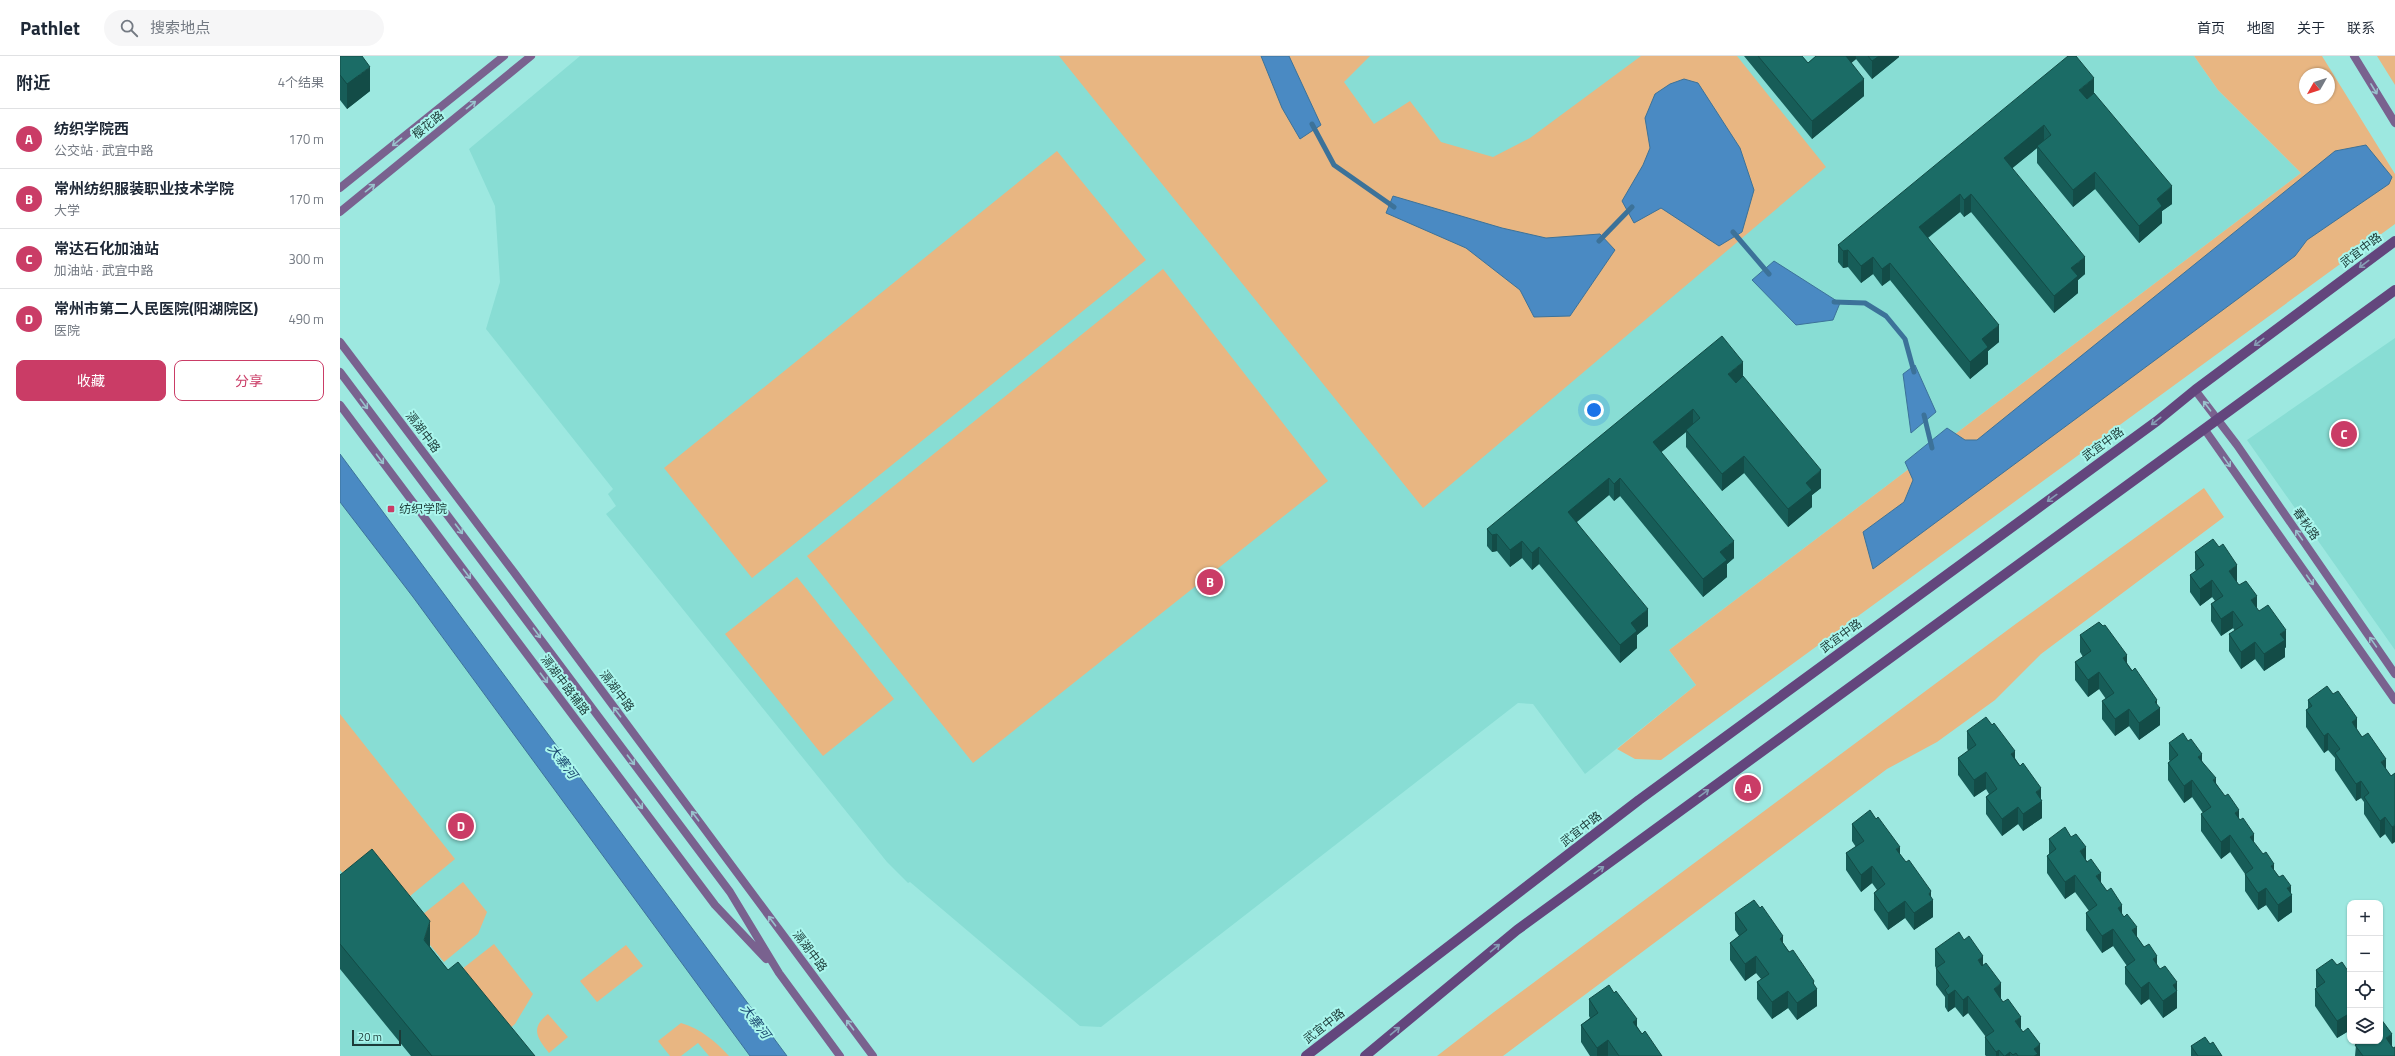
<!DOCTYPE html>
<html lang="zh">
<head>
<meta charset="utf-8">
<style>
  body { margin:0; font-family:"Titillium Web","Noto Sans SC",sans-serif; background:#f6f6f7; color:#1f2937 }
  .controls { position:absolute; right:12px; bottom:12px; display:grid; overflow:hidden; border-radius:8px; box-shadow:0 1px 3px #0004 }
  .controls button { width:36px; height:36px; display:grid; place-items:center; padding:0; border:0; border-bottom:1px solid #e0e1e3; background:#fff; color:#1f2937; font:20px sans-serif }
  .compass { position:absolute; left:1959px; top:12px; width:36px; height:36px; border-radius:50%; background:#fff; box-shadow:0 1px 3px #0004; rotate:231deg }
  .scale { position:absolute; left:12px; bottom:10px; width:49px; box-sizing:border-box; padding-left:4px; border:2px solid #1c3b38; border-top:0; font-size:11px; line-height:14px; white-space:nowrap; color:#1c3b38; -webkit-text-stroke:3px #aaf6ed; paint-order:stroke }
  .you { position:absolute; left:1254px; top:354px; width:14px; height:14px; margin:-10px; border:3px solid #fff; border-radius:50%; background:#1a73e8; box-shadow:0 0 0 6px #1a73e833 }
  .badge { display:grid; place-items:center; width:26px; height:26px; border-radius:50%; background:#ca3c66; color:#fff; font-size:13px; font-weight:700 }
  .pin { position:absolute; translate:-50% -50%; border:2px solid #fff; box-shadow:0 1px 4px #0006 }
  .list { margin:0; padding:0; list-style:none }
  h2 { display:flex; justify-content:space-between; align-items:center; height:52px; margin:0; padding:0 16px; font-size:17px }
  h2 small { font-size:13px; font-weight:400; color:#747a83 }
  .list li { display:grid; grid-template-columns:26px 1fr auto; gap:12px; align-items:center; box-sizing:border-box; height:60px; padding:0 16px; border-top:1px solid #e0e1e3 }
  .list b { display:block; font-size:15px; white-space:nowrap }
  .list p { margin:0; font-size:13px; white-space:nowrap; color:#747a83 }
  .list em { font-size:13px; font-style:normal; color:#747a83 }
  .actions { display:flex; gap:8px; padding:12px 16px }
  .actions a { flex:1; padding:9px 0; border:1px solid #ca3c66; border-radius:8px; text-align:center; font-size:14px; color:#ca3c66 }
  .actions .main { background:#ca3c66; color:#fff }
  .icon { flex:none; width:22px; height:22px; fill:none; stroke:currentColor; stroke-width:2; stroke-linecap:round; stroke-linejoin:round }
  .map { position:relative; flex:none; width:2055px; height:1000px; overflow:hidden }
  header { display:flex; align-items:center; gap:24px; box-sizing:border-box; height:56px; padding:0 20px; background:#fff; border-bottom:1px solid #e0e1e3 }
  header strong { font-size:19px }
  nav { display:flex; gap:22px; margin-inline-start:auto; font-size:14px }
  .search { width:280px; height:36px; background:#f6f6f7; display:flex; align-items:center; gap:10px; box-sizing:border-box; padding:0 14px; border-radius:22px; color:#747a83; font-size:15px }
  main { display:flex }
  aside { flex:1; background:#fff }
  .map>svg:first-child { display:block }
</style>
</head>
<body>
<header>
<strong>Pathlet</strong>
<div class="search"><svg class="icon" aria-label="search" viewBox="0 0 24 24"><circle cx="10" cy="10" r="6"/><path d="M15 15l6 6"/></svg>搜索地点</div>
<nav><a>首页</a><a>地图</a><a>关于</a><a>联系</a></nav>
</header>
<main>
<aside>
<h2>附近<small>4个结果</small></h2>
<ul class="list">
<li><span class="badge">A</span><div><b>纺织学院西</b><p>公交站 · 武宜中路</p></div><em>170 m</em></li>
<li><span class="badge">B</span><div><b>常州纺织服装职业技术学院</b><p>大学</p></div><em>170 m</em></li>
<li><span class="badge">C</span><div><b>常达石化加油站</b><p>加油站 · 武宜中路</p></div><em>300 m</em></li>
<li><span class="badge">D</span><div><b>常州市第二人民医院(阳湖院区)</b><p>医院</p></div><em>490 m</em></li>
</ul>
<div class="actions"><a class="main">收藏</a><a>分享</a></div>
</aside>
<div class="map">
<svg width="2055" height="1000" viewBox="0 0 2055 1000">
  <rect width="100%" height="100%" fill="#9de8e0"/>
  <!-- built -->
  <path fill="#88ddd4" d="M240,0H1854L1878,34L1961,117L1329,594L1356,629L1245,718L1193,648L1178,647L761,971L740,970L570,826L568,827L547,806L266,458L276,450L268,438L273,433L146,273L160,226L155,150L129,93Z
    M2055,282V594L1907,384Z
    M0,446L73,541L410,1000H0Z"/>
  <!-- green -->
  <path fill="#e8b682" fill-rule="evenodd" d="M719,0H1030L1004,26L1034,68L1070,45L1101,86L1153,101L1190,82L1301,0H1397L1486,111L1083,452Z
    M1854,0H1982L2055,118V168L1321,704L1295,703L1277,693L1356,629L1329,594L1961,117L1878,34ZM1965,18H1989V42H1965Z
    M2037,0H2055V29Z
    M717,95L806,204L412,522L324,412Z
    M823,213L988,425L633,707L467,500Z
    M1864,432L1884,461L1701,598L1655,644L1597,686L1547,713L1163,1000H1097L1154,956L1677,567Z
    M457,521L554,643L483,700L385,578Z
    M0,658L115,803L58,850L13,828L0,814Z
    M123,826L147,856L138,878L104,906L72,867Z
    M154,888L193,938L175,968L164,977L117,917Z
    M286,889L303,910L257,946L240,925Z
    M208,958L228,981L209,997C197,982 190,972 208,958Z
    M341,967C361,973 375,985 389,1000H369L358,987L341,1000H330L318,985Z"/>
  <!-- water -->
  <path fill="#4a8ac3" stroke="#3c7299" d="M921,0H949L981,69L960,83L942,52Z
    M1344,23L1358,27L1400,92L1414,134L1402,176L1379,190L1321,152L1294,167L1282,145L1303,109L1310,92L1305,62L1315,38L1330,28Z
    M2026,89L2052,121L2049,128L1967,184L1955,200L1899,242L1533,513L1523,476L1564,446L1573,424L1565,406L1607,372L1625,384H1637L1995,95Z
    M1053,140L1162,172L1206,182L1260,178L1275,194L1230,260L1194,261L1180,234L1126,192L1046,157Z
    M1434,205L1500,247L1493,264L1456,269L1412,224Z
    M1575,309L1596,356L1571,377L1563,318Z
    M0,398L447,1000H410L73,541L0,446Z"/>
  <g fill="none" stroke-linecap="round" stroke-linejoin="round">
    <!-- stream -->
    <path stroke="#3c7299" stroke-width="5" d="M972,68L994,109L1054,151
      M1393,176L1429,218
      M1259,185L1292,151
      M1494,246L1525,247L1546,260L1565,283L1574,316
      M1584,359L1592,392"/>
    <!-- secondary -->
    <path stroke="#79628f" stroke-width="8" d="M2014,0L2055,67
      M0,132L164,0
      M0,156L191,0
      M0,286L176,519L533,1000
      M0,316L390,836L439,917L500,1000
      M1855,334L1897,389L2055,618
      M0,349L375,849L426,903
      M1865,374L2055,644"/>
    <!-- primary -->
    <path stroke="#63467d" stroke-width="10" d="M966,1000L1299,744L1817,365L1855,334L2055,185
      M1025,1000L1177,874L2055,234"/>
  </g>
  <!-- wall -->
  <path fill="#175d58" d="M0,0L30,35L7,53L0,44Z
    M1404,0H1462L1468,7L1476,0H1559V1L1532,23L1516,3L1511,7L1524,40L1472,83Z
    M1754,37L1832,148L1822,155V167L1799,187L1755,133L1733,151L1697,107V92L1672,112L1745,218L1738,224V237L1714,257L1631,156L1624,161L1620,156L1588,182L1659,286L1648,295V308L1630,323L1550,224L1542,230L1533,218L1521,227L1508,211L1503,212L1498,206V189Z
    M1403,321L1481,432L1472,439V451L1448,471L1404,417L1382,435L1346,391V376L1321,396L1394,502L1387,508V521L1363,541L1280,440L1274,445L1269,439L1237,466L1308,570L1297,579V592L1280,607L1199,508L1192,514L1182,502L1170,511L1157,495L1152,496L1147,490V473Z
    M1855,496L1897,526V527L1946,591L1945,592V601L1924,615L1915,603L1901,613L1889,595V578L1895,575L1893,572L1881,580L1871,565V548L1875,545L1872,541L1860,550L1850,536V519L1856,515L1855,513Z
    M1740,579L1787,607L1817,649L1820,669L1799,684L1789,670L1775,680L1762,663V645L1766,643L1759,633L1748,641L1735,624V606L1743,601L1740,596Z
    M1968,644L2017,674L2051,720L2055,717L2052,788L2045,778L2040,782L2024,758V746L2021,742L2016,745L1995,714V702L1988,694L1984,697L1966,671V654L1968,653Z
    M1627,675L1675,702L1701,743L1702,762L1683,775L1678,768L1662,780L1646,758V741L1649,738L1646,733L1634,741L1618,719V702L1628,695L1627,692Z
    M1829,687L1862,705L1914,787L1951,837L1952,856L1938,866L1926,849L1918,854L1905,835V818L1890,796L1881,803L1861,775V758L1863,757L1852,741L1844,747L1828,724V707L1830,705L1829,704Z
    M1512,768L1560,798L1591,841L1593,861L1574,874L1565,862L1548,874L1534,854V837L1537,834L1532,827L1521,836L1506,814V797L1516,791L1512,785Z
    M1709,783L1746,804L1797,881L1817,909L1837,943V952L1823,962L1809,943L1801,949L1785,928V911L1787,910L1773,890L1762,897L1746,874V857L1749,855L1735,836L1725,843L1707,817V800L1709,798Z
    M0,819L90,889V891L108,914L195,1000H71L0,913Z
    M1395,857L1443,887L1474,930L1477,950L1457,964L1448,952L1432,963L1417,943V926L1421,923L1416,917L1405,925L1390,904V887L1399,880L1395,874Z
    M1595,893L1643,910L1661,943L1681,973L1700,1000H1646L1645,999V981H1646L1628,957L1623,961L1615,951L1608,956L1605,951V941L1596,929V912L1595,910Z
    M1997,909L2010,918V981L2007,976L1997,982L1975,950V933L1977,932L1976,931V914Z
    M1249,943L1297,970L1302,978L1322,1000H1250L1241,986V969L1250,962L1249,960Z
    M2013,985H2040L2052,990L2055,1000H2015L2016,989Z
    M1870,988L1882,1000H1851V990Z"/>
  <!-- shaded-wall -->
  <path fill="#134c47" d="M1503,0H1516V3L1503,14Z
    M1539,0H1559V1L1532,23V5Z
    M30,11V35L7,53V28Z
    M1754,22V39L1739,51V34Z
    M1524,23V40L1472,83V65Z
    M1704,69V86L1697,90V92L1664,119V102Z
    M1755,116V133L1733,151V134Z
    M1832,130V148L1822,155V167L1799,187V170L1817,143Z
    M1620,138V156L1579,188V171Z
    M1631,138V156L1624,161V144Z
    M1508,194V211L1503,212V195Z
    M1533,201V218L1521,227V210Z
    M1745,201V218L1738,224V237L1714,257V240L1731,212Z
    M1550,207V224L1542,230V213Z
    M1659,269V286L1648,295V308L1630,323V306L1642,283Z
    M1403,306V323L1388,335V318Z
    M1353,353V370L1346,374V376L1313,403V386Z
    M1404,400V417L1382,435V418Z
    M1481,414V432L1472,439V451L1448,471V453L1466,427Z
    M1269,422V439L1228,473V456Z
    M1280,422V440L1274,445V428Z
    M1157,478V495L1152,496V479Z
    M1182,485V502L1170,511V494Z
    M1394,485V502L1387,508V521L1363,541V523L1380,496Z
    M1199,491V508L1192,514V497Z
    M1897,509V526L1889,532V515Z
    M1872,524V541L1860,550V533Z
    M1917,540V558L1911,544Z
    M1308,553V570L1297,579V592L1280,607V589L1291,567Z
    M1893,555V572L1881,580V563Z
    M1946,574V591L1945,592V601L1924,615V598L1940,578Z
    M1915,586V603L1901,613V596Z
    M1787,599V616L1783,602Z
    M1759,616V633L1748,641V624Z
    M1817,644V653L1820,652V669L1799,684V667Z
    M1789,653V670L1775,680V663Z
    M2017,662V679L2012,666Z
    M1988,677V694L1984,697V680Z
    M1675,695V712L1671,698Z
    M1862,698V715L1858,701Z
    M2046,703V720L2041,706Z
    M1646,716V733L1634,741V724Z
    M1876,722V739L1873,724Z
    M1852,724V741L1844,747V730Z
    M2021,725V742L2016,745V728Z
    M1701,732V746L1702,745V762L1683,775V758L1696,736Z
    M1678,751V768L1662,780V763Z
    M1899,754V771L1895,757Z
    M2045,761V778L2040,782V765Z
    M2055,769V786L2052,788V771Z
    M1914,778V795L1910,781Z
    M1890,779V796L1881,803V786Z
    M1560,791V808L1556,793Z
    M1746,791V808L1740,795Z
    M1934,808V825L1931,810Z
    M1532,810V827L1521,836V819Z
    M1761,817V834L1756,820Z
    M1735,819V836L1725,843V826Z
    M1951,830V840L1952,839V856L1938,866V849L1947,832Z
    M1926,832V849L1918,854V837Z
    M1591,835V845L1593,844V861L1574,874V857Z
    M1565,845V862L1548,874V857Z
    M1782,849V866L1778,852Z
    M90,865V889L84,909V884Z
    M1797,871V888L1792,874Z
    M1773,873V890L1762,897V880Z
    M1443,880V897L1440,883Z
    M1416,900V917L1405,925V908Z
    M1643,900V917L1638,904Z
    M1817,900V917L1813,903Z
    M1474,925V934L1477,933V950L1457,964V947Z
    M1809,926V943L1801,949V932Z
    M1837,926V952L1823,962V945L1833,929Z
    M1661,927V944L1654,933Z
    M1615,934V951L1608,956V939Z
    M1448,935V952L1432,963V946Z
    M1628,940V957L1623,961V944Z
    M2007,959V976L1997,982V965Z
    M1681,961V978L1675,965Z
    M1297,963V980L1293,966Z
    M2052,978V995L2046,982Z
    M1268,984V1000H1257V992Z
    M1700,988V1000H1694V993Z
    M1659,994V1000H1656V996Z
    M1670,996V1000H1665Z"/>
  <!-- building -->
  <path fill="#1b6c66" stroke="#134c47" d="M0,0H22L30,11L7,28L0,19Z
    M1418,0H1462L1468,7L1476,0H1506L1524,23L1472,65Z
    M1528,0H1539L1532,5Z
    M1728,0H1736L1754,22L1739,34L1747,43L1754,37L1832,130L1817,143L1822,150L1799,170L1755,116L1733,134L1697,90L1711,79L1704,69L1664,102L1745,201L1731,212L1738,220L1714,240L1631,138L1624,144L1620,138L1579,171L1659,269L1642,283L1648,291L1630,306L1550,207L1542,213L1533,201L1521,210L1508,194L1503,195L1498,189Z
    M1382,280L1403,306L1388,318L1396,327L1403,320L1481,414L1466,427L1472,434L1448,453L1404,400L1382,418L1346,374L1360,362L1353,353L1313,386L1394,485L1380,496L1387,504L1363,523L1280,422L1274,428L1269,422L1228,456L1308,553L1291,567L1297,575L1280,589L1199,491L1192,497L1182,485L1170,494L1157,478L1152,479L1147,473Z
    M1873,483L1879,491L1883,488L1897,509L1889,515L1899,529L1906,525L1917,540L1911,544L1919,555L1928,549L1946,574L1940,578L1945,584L1924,598L1915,586L1901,596L1889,578L1903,569L1893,555L1881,563L1871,548L1883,540L1872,524L1860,533L1850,519L1864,509L1855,496Z
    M1759,566L1763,570L1765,569L1787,599L1783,602L1792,615L1795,612L1817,644L1815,646L1820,652L1799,667L1789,653L1775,663L1762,645L1774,637L1759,616L1748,624L1735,606L1751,595L1740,579Z
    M1987,630L1993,638L1998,635L2017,662L2012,666L2022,681L2028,677L2046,703L2041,706L2051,720L2055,717V769L2052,771L2045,761L2040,765L2024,741L2029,737L2021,725L2016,728L1995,697L2000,693L1988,677L1984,680L1966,654L1972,650L1968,644Z
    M1646,661L1652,669L1654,667L1675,695L1671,698L1680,710L1683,707L1701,732L1696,736L1702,745L1683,758L1678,751L1662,763L1646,741L1657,733L1646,716L1634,724L1618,702L1636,689L1627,675Z
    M1843,677L1848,685L1851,683L1862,698L1858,701L1876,722L1873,724L1885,740L1888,738L1899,754L1895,757L1900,764L1903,762L1914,778L1910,781L1923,798L1926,796L1934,808L1931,810L1939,821L1943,819L1951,830L1947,832L1952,839L1938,849L1926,832L1918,837L1905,818L1913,812L1890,779L1881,786L1861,758L1871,751L1852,724L1844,730L1828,707L1838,699L1829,687Z
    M1530,754L1536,763L1538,761L1560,791L1556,793L1566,806L1569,804L1591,835L1589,838L1593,844L1574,857L1565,845L1548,857L1534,837L1545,828L1532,810L1521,819L1506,797L1524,785L1512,768Z
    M1725,771L1731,781L1736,778L1746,791L1740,795L1747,806L1751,803L1761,817L1756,820L1767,835L1771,832L1782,849L1778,852L1784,861L1787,858L1797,871L1792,874L1804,891L1809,888L1817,900L1813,903L1820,913L1825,910L1837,926L1833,929L1837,935L1823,945L1809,926L1801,932L1785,911L1795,904L1773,873L1762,880L1746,857L1757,849L1735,819L1725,826L1707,800L1716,793L1709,783Z
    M32,793L90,865L84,884L108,914L118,906L195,1000H92L0,888V819Z
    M1414,844L1420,852L1422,850L1443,880L1440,883L1449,896L1453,894L1474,925L1473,927L1477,933L1457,947L1448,935L1432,946L1417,926L1429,918L1416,900L1405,908L1390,887L1407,874L1395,857Z
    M1619,876L1624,884L1629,880L1643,900L1638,904L1642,910L1646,907L1661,927L1654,933L1663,946L1668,943L1681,961L1675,965L1683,976L1688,972L1700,988L1694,993L1698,998L1694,1000H1678L1676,997L1673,999L1670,996L1665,1000H1664L1659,994L1656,996L1645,981L1654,975L1628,940L1623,944L1615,934L1608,939L1605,934L1609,930L1596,912L1605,906L1595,893Z
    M1992,903L1997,909L2002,906L2010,918V929H2009L2010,931V964L2007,959L1997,965L1975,933L1985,926L1976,914Z
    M1269,929L1274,937L1276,935L1297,963L1293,966L1302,978L1305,975L1322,1000H1279L1268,984L1257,992L1241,969L1258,957L1249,943Z
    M2041,963L2052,978L2046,982L2053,992L2055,991V1000H2023L2015,989L2021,985H2040V964Z
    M1865,981L1870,988L1873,986L1882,1000H1858L1851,990Z"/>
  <!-- one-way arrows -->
  <defs><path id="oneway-shaft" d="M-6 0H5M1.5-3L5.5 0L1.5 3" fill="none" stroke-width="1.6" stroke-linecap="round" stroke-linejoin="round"/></defs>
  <g stroke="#99c2cc">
    <use href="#oneway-shaft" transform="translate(2034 33) rotate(59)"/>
    <use href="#oneway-shaft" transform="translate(131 49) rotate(-39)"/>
    <use href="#oneway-shaft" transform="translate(57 86) rotate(141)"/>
    <use href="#oneway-shaft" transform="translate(30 132) rotate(-39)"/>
    <use href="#oneway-shaft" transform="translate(24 348) rotate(53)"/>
    <use href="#oneway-shaft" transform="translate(1867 350) rotate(-127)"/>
    <use href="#oneway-shaft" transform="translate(40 403) rotate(53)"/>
    <use href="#oneway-shaft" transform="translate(1887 406) rotate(55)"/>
    <use href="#oneway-shaft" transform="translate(119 473) rotate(53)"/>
    <use href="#oneway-shaft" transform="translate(1959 479) rotate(-125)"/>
    <use href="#oneway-shaft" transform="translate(127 518) rotate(53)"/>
    <use href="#oneway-shaft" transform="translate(1970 524) rotate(55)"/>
    <use href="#oneway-shaft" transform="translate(197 577) rotate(53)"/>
    <use href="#oneway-shaft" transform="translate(2033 586) rotate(-125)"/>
    <use href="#oneway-shaft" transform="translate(204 622) rotate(53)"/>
    <use href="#oneway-shaft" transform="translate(277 656) rotate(-127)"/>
    <use href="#oneway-shaft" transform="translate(291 704) rotate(53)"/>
    <use href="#oneway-shaft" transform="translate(299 748) rotate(53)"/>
    <use href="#oneway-shaft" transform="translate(355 760) rotate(-127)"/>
    <use href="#oneway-shaft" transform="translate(432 865) rotate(-127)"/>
    <use href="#oneway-shaft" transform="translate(510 969) rotate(-127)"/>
  </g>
  <g stroke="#869eb5">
    <use href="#oneway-shaft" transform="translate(2024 208) rotate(143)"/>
    <use href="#oneway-shaft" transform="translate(1919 286) rotate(143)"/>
    <use href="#oneway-shaft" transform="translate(1816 365) rotate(142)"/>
    <use href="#oneway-shaft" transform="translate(1712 442) rotate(144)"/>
    <use href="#oneway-shaft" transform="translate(1364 737) rotate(-36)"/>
    <use href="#oneway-shaft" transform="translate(1259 814) rotate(-36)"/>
    <use href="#oneway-shaft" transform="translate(1155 892) rotate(-40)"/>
    <use href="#oneway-shaft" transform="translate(1055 975) rotate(-40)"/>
  </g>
  <!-- markers -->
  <rect fill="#ca3c66" stroke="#aaf6ed" stroke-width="1.5" x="47" y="449" width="8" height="8" rx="2"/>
  <g text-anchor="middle" stroke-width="4" stroke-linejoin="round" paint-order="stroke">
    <!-- street labels -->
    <g font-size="12" fill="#1c3b38" stroke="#aaf6ed">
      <text transform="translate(88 69) rotate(-39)" y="4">樱花路</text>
      <text transform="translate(2021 194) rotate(-37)" y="4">武宜中路</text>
      <text transform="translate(83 376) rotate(53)" y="4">滆湖中路</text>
      <text transform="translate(1763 388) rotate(-36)" y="4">武宜中路</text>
      <text transform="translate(1966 468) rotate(55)" y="4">春秋路</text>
      <text transform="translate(1501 580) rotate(-36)" y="4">武宜中路</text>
      <text transform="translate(225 629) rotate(53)" y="4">滆湖中路辅路</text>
      <text transform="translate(277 635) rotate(53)" y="4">滆湖中路</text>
      <text transform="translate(1241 773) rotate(-38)" y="4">武宜中路</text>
      <text transform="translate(470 895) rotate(53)" y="4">滆湖中路</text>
      <text transform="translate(984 970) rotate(-38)" y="4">武宜中路</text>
    </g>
    <!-- poi labels -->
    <g font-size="12" fill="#1c3b38" stroke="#aaf6ed" text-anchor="start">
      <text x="59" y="457">纺织学院</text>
    </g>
    <!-- water labels -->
    <g font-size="13" font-style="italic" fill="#1d4c73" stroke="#aaf6ed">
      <text transform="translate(223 705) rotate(53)" y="5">大寨河</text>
      <text transform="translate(416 965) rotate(53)" y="5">大寨河</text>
    </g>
  </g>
</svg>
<div class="controls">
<button>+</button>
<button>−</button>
<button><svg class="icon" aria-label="locate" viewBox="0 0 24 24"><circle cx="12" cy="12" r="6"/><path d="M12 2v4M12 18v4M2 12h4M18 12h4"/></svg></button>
<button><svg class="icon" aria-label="layers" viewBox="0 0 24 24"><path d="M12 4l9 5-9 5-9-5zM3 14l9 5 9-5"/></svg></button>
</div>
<svg class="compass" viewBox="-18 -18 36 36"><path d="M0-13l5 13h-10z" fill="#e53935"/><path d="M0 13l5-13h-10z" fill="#747a83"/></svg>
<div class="scale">20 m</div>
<div class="you"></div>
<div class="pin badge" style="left:1408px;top:732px">A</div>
<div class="pin badge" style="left:870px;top:526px">B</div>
<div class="pin badge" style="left:2004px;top:378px">C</div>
<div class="pin badge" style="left:121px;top:770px">D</div>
</div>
</main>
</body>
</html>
